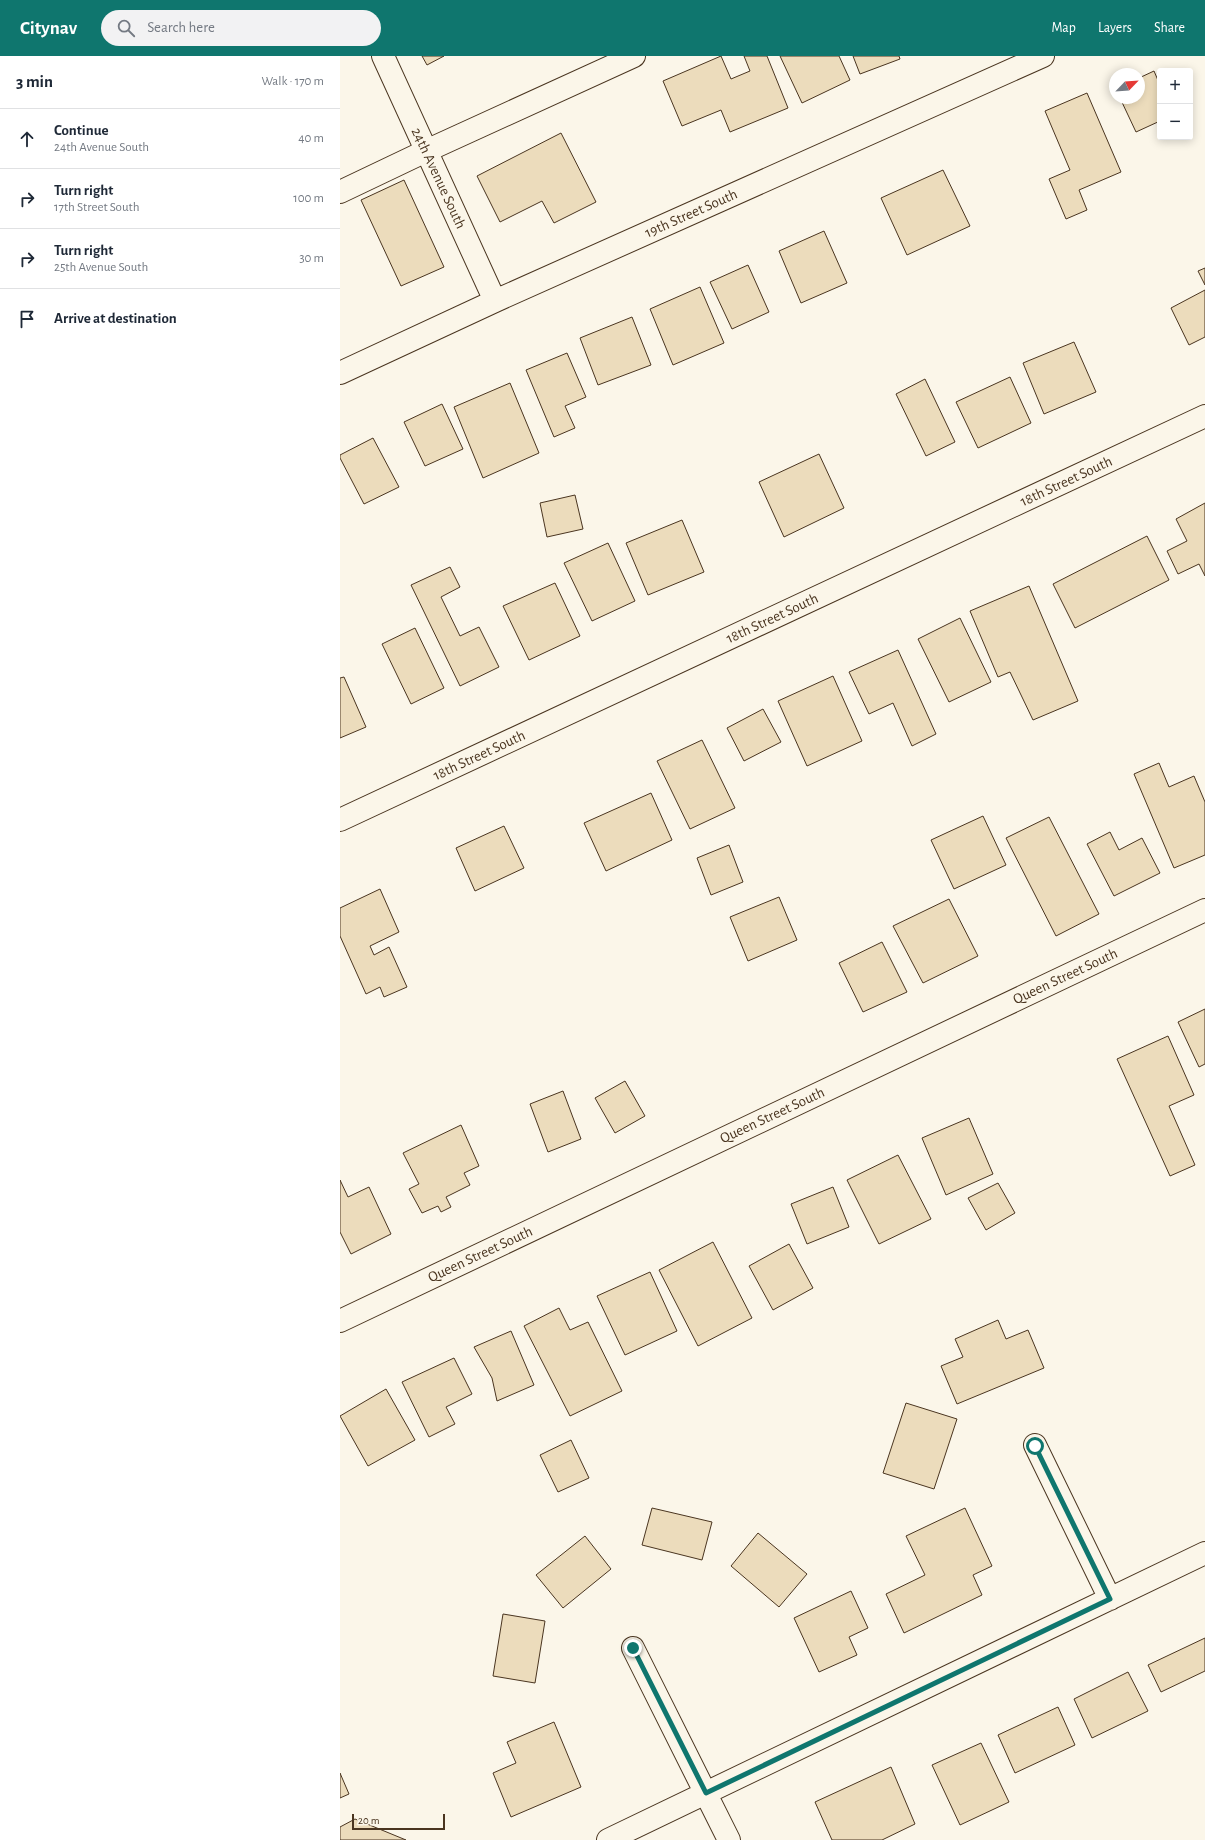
<!DOCTYPE html>
<html lang="en">
<head>
<meta charset="utf-8">
<style>
  body { margin:0; font-family:"Alegreya Sans",sans-serif; background:#f2f2f3; color:#1f2937 }
  .controls { position:absolute; right:12px; top:12px; display:grid; overflow:hidden; border-radius:4px; box-shadow:0 2px 10px #0003 }
  .controls button { width:36px; height:36px; display:grid; place-items:center; padding:0; border:0; border-bottom:1px solid #e0e1e3; background:#fff; color:#1f2937; font:20px sans-serif }
  .compass { position:absolute; left:769px; top:12px; width:36px; height:36px; border-radius:50%; background:#fff; box-shadow:0 2px 10px #0003; rotate:65deg }
  .scale { position:absolute; left:12px; bottom:10px; width:93px; box-sizing:border-box; padding-left:4px; border:2px solid #4a3520; border-top:0; font-size:11px; line-height:14px; white-space:nowrap; color:#4a3520; -webkit-text-stroke:3px #fbf6e9; paint-order:stroke }
  .stop { position:absolute; width:12px; height:12px; margin:-9px; border:3px solid #0f766e; border-radius:50%; background:#fff }
  .stop.end { background:#0f766e; border-color:#fff; box-shadow:0 1px 4px #0008 }
  .list { margin:0; padding:0; list-style:none }
  h2 { display:flex; justify-content:space-between; align-items:center; height:52px; margin:0; padding:0 16px; font-size:17px }
  h2 small { font-size:13px; font-weight:400; color:#747a83 }
  .list li { display:grid; grid-template-columns:26px 1fr auto; gap:12px; align-items:center; box-sizing:border-box; height:60px; padding:0 16px; border-top:1px solid #e0e1e3 }
  .list b { display:block; font-size:15px; white-space:nowrap }
  .list p { margin:0; font-size:13px; white-space:nowrap; color:#747a83 }
  .list em { font-size:13px; font-style:normal; color:#747a83 }
  .icon { flex:none; width:22px; height:22px; fill:none; stroke:currentColor; stroke-width:2; stroke-linecap:round; stroke-linejoin:round }
  .map { position:relative; flex:none; width:865px; height:1784px; overflow:hidden }
  header { display:flex; align-items:center; gap:24px; box-sizing:border-box; height:56px; padding:0 20px; background:#0f766e; color:#fff }
  header strong { font-size:19px }
  nav { display:flex; gap:22px; margin-inline-start:auto; font-size:14px }
  .search { width:280px; height:36px; background:#f2f2f3; display:flex; align-items:center; gap:10px; box-sizing:border-box; padding:0 14px; border-radius:22px; color:#747a83; font-size:15px }
  main { display:flex }
  aside { flex:1; background:#fff }
  .map>svg:first-child { display:block }
</style>
</head>
<body>
<header>
<strong>Citynav</strong>
<div class="search"><svg class="icon" aria-label="search" viewBox="0 0 24 24"><circle cx="10" cy="10" r="6"/><path d="M15 15l6 6"/></svg>Search here</div>
<nav><a>Map</a><a>Layers</a><a>Share</a></nav>
</header>
<main>
<aside>
<h2>3 min<small>Walk · 170 m</small></h2>
<ul class="list">
<li><svg class="icon" aria-label="ahead" viewBox="0 0 24 24"><path d="M12 20V5M6 11l6-6 6 6"/></svg><div><b>Continue</b><p>24th Avenue South</p></div><em>40 m</em></li>
<li><svg class="icon" aria-label="right" viewBox="0 0 24 24"><path d="M7 20v-9h11M14 6l5 5-5 5"/></svg><div><b>Turn right</b><p>17th Street South</p></div><em>100 m</em></li>
<li><svg class="icon" aria-label="right" viewBox="0 0 24 24"><path d="M7 20v-9h11M14 6l5 5-5 5"/></svg><div><b>Turn right</b><p>25th Avenue South</p></div><em>30 m</em></li>
<li><svg class="icon" aria-label="arrive" viewBox="0 0 24 24"><path d="M6 21V4h12l-3 4 3 4H6"/></svg><div><b>Arrive at destination</b></div></li>
</ul>
</aside>
<div class="map">
<svg width="865" height="1784" viewBox="0 0 865 1784">
  <rect width="100%" height="100%" fill="#fbf6e9"/>
  <!-- building -->
  <path fill="#ecdcbc" stroke="#4a3520" d="M82,0H104L87,9Z
    M381,0L391,23L410,15L404,0H427L448,52L390,76L381,54L342,70L323,25Z
    M440,0H499L510,24L462,47Z
    M513,0H559L560,3L520,18Z
    M814,15L820,29V65L796,76L780,42H799V22Z
    M747,37L781,116L739,134L747,154L726,163L709,123L730,114L705,55Z
    M221,77L256,146L214,167L202,145L160,166L137,120Z
    M603,114L630,170L567,199L541,142Z
    M64,124L104,211L61,230L21,144Z
    M484,175L507,227L461,247L439,195Z
    M408,209L429,256L392,273L370,226Z
    M865,212V229L858,215Z
    M360,231L384,287L333,309L310,253Z
    M865,234V281L849,289L831,252Z
    M292,261L311,309L258,329L240,282Z
    M734,286L756,336L704,358L683,307Z
    M227,297L246,341L225,350L235,372L214,381L186,314Z
    M670,321L691,367L638,392L616,346Z
    M585,323L615,386L586,400L556,338Z
    M170,327L199,397L143,422L114,351Z
    M102,348L123,393L85,410L64,366Z
    M33,382L59,431L24,448L0,402V399Z
    M479,398L504,452L444,481L419,426Z
    M235,439L243,473L207,481L200,447Z
    M865,447V520L859,508L838,518L827,495L847,485L836,463Z
    M342,464L364,516L308,539L286,487Z
    M807,480L829,524L735,572L713,528Z
    M268,487L295,545L252,565L224,507Z
    M110,511L120,531L101,541L120,580L139,571L159,611L120,630L71,529Z
    M215,527L240,580L189,604L163,550Z
    M689,530L738,645L693,664L670,616L658,621L630,555Z
    M620,562L651,626L609,646L578,583Z
    M75,572L104,632L71,648L42,588Z
    M558,594L596,678L572,690L553,647L529,658L509,616Z
    M493,620L522,685L467,710L438,645Z
    M4,621L26,671L0,682V622Z
    M423,653L441,686L404,705L387,672Z
    M362,684L395,752L350,773L317,705Z
    M819,707L829,731L854,720L865,746V799L834,812L794,718Z
    M311,737L332,784L266,815L244,767Z
    M643,760L666,809L614,833L591,784Z
    M709,761L759,858L716,880L666,782Z
    M164,770L184,812L135,835L116,792Z
    M770,776L779,794L802,782L820,817L774,840L747,788Z
    M389,789L403,826L371,839L357,802Z
    M40,833L59,876L30,890L34,899L49,891L67,931L44,941L40,931L26,938L0,880V852Z
    M439,841L457,884L408,905L390,861Z
    M609,843L638,900L583,927L553,870Z
    M542,886L567,936L523,956L499,907Z
    M865,953V1008L859,1011L838,966Z
    M828,980L854,1039L829,1050L855,1109L830,1120L777,1003Z
    M285,1025L305,1060L275,1077L255,1042Z
    M223,1035L241,1083L208,1096L190,1048Z
    M629,1062L653,1118L606,1139L582,1082Z
    M121,1069L139,1110L124,1117L130,1129L106,1141L111,1151L101,1156L98,1150L82,1157L69,1133L79,1128L63,1097Z
    M558,1099L591,1163L539,1188L507,1124Z
    M0,1124L8,1141L29,1131L51,1178L11,1198L0,1176Z
    M658,1127L675,1157L646,1174L628,1142Z
    M493,1131L509,1171L467,1188L451,1148Z
    M373,1186L412,1262L358,1290L319,1214Z
    M449,1188L473,1232L433,1254L409,1210Z
    M310,1216L337,1275L285,1299L257,1240Z
    M219,1252L230,1274L248,1266L282,1335L230,1360L184,1270Z
    M658,1264L666,1283L688,1274L704,1312L617,1348L601,1310L623,1301L615,1283Z
    M171,1275L194,1329L157,1345L152,1322L134,1291Z
    M114,1302L132,1338L106,1351L115,1368L89,1381L62,1326Z
    M46,1333L75,1384L28,1410L0,1360Z
    M566,1347L617,1363L594,1433L543,1417Z
    M231,1384L249,1422L218,1436L200,1399Z
    M312,1452L372,1466L362,1504L302,1489Z
    M625,1452L652,1510L633,1519L642,1539L564,1577L546,1538L585,1519L566,1480Z
    M418,1477L467,1518L439,1551L391,1510Z
    M245,1480L271,1513L223,1552L196,1519Z
    M511,1535L528,1572L509,1581L517,1599L479,1616L454,1562Z
    M163,1558L205,1565L195,1627L153,1620Z
    M865,1582V1615L821,1636L808,1609Z
    M788,1616L808,1655L752,1682L734,1643Z
    M718,1651L735,1689L675,1717L658,1679Z
    M214,1666L241,1731L171,1761L153,1717L176,1707L167,1686Z
    M641,1687L669,1746L620,1769L592,1709Z
    M551,1711L575,1768L542,1784H492L475,1746Z
    M0,1717L9,1738L0,1742Z
    M15,1763L66,1784H0V1771Z"/>
  <g fill="none" stroke-linecap="round" stroke-linejoin="round">
    <!-- minor casing -->
    <g stroke="#4a3520" stroke-width="24">
      <path id="minor" d="M43,0L155,245
        M0,136L86,95L294,0
        M0,317L155,245L703,0
        M0,764L865,360
        M0,1265L865,854
        M695,1389L770,1543
        M293,1592L389,1784
        M268,1784L865,1497"/>
    </g>
    <!-- minor -->
    <use href="#minor" stroke="#fbf6e9" stroke-width="22"/>
  </g>
  <g fill="none" stroke-linecap="round" stroke-linejoin="round">
    <!-- route -->
    <path stroke="#0f766e" stroke-width="5" d="M293,1592L366,1737L770,1543L695,1390"/>
  </g>
  <g text-anchor="middle" stroke-width="3" stroke-linejoin="round" paint-order="stroke">
    <!-- street labels -->
    <g font-size="15" fill="#4a3520" stroke="#fbf6e9">
      <text transform="translate(99 122) rotate(65)" y="5">24th Avenue South</text>
      <text transform="translate(351 157) rotate(-24)" y="5">19th Street South</text>
      <text transform="translate(726 425) rotate(-25)" y="5">18th Street South</text>
      <text transform="translate(432 562) rotate(-25)" y="5">18th Street South</text>
      <text transform="translate(139 699) rotate(-25)" y="5">18th Street South</text>
      <text transform="translate(725 920) rotate(-25)" y="5">Queen Street South</text>
      <text transform="translate(432 1059) rotate(-25)" y="5">Queen Street South</text>
      <text transform="translate(140 1198) rotate(-25)" y="5">Queen Street South</text>
    </g>
  </g>
</svg>
<div class="controls">
<button>+</button>
<button>−</button>
</div>
<svg class="compass" viewBox="-18 -18 36 36"><path d="M0-13l5 13h-10z" fill="#e53935"/><path d="M0 13l5-13h-10z" fill="#747a83"/></svg>
<div class="scale">20 m</div>
<div class="stop" style="left:695px;top:1390px"></div>
<div class="stop end" style="left:293px;top:1592px"></div>
</div>
</main>
</body>
</html>
